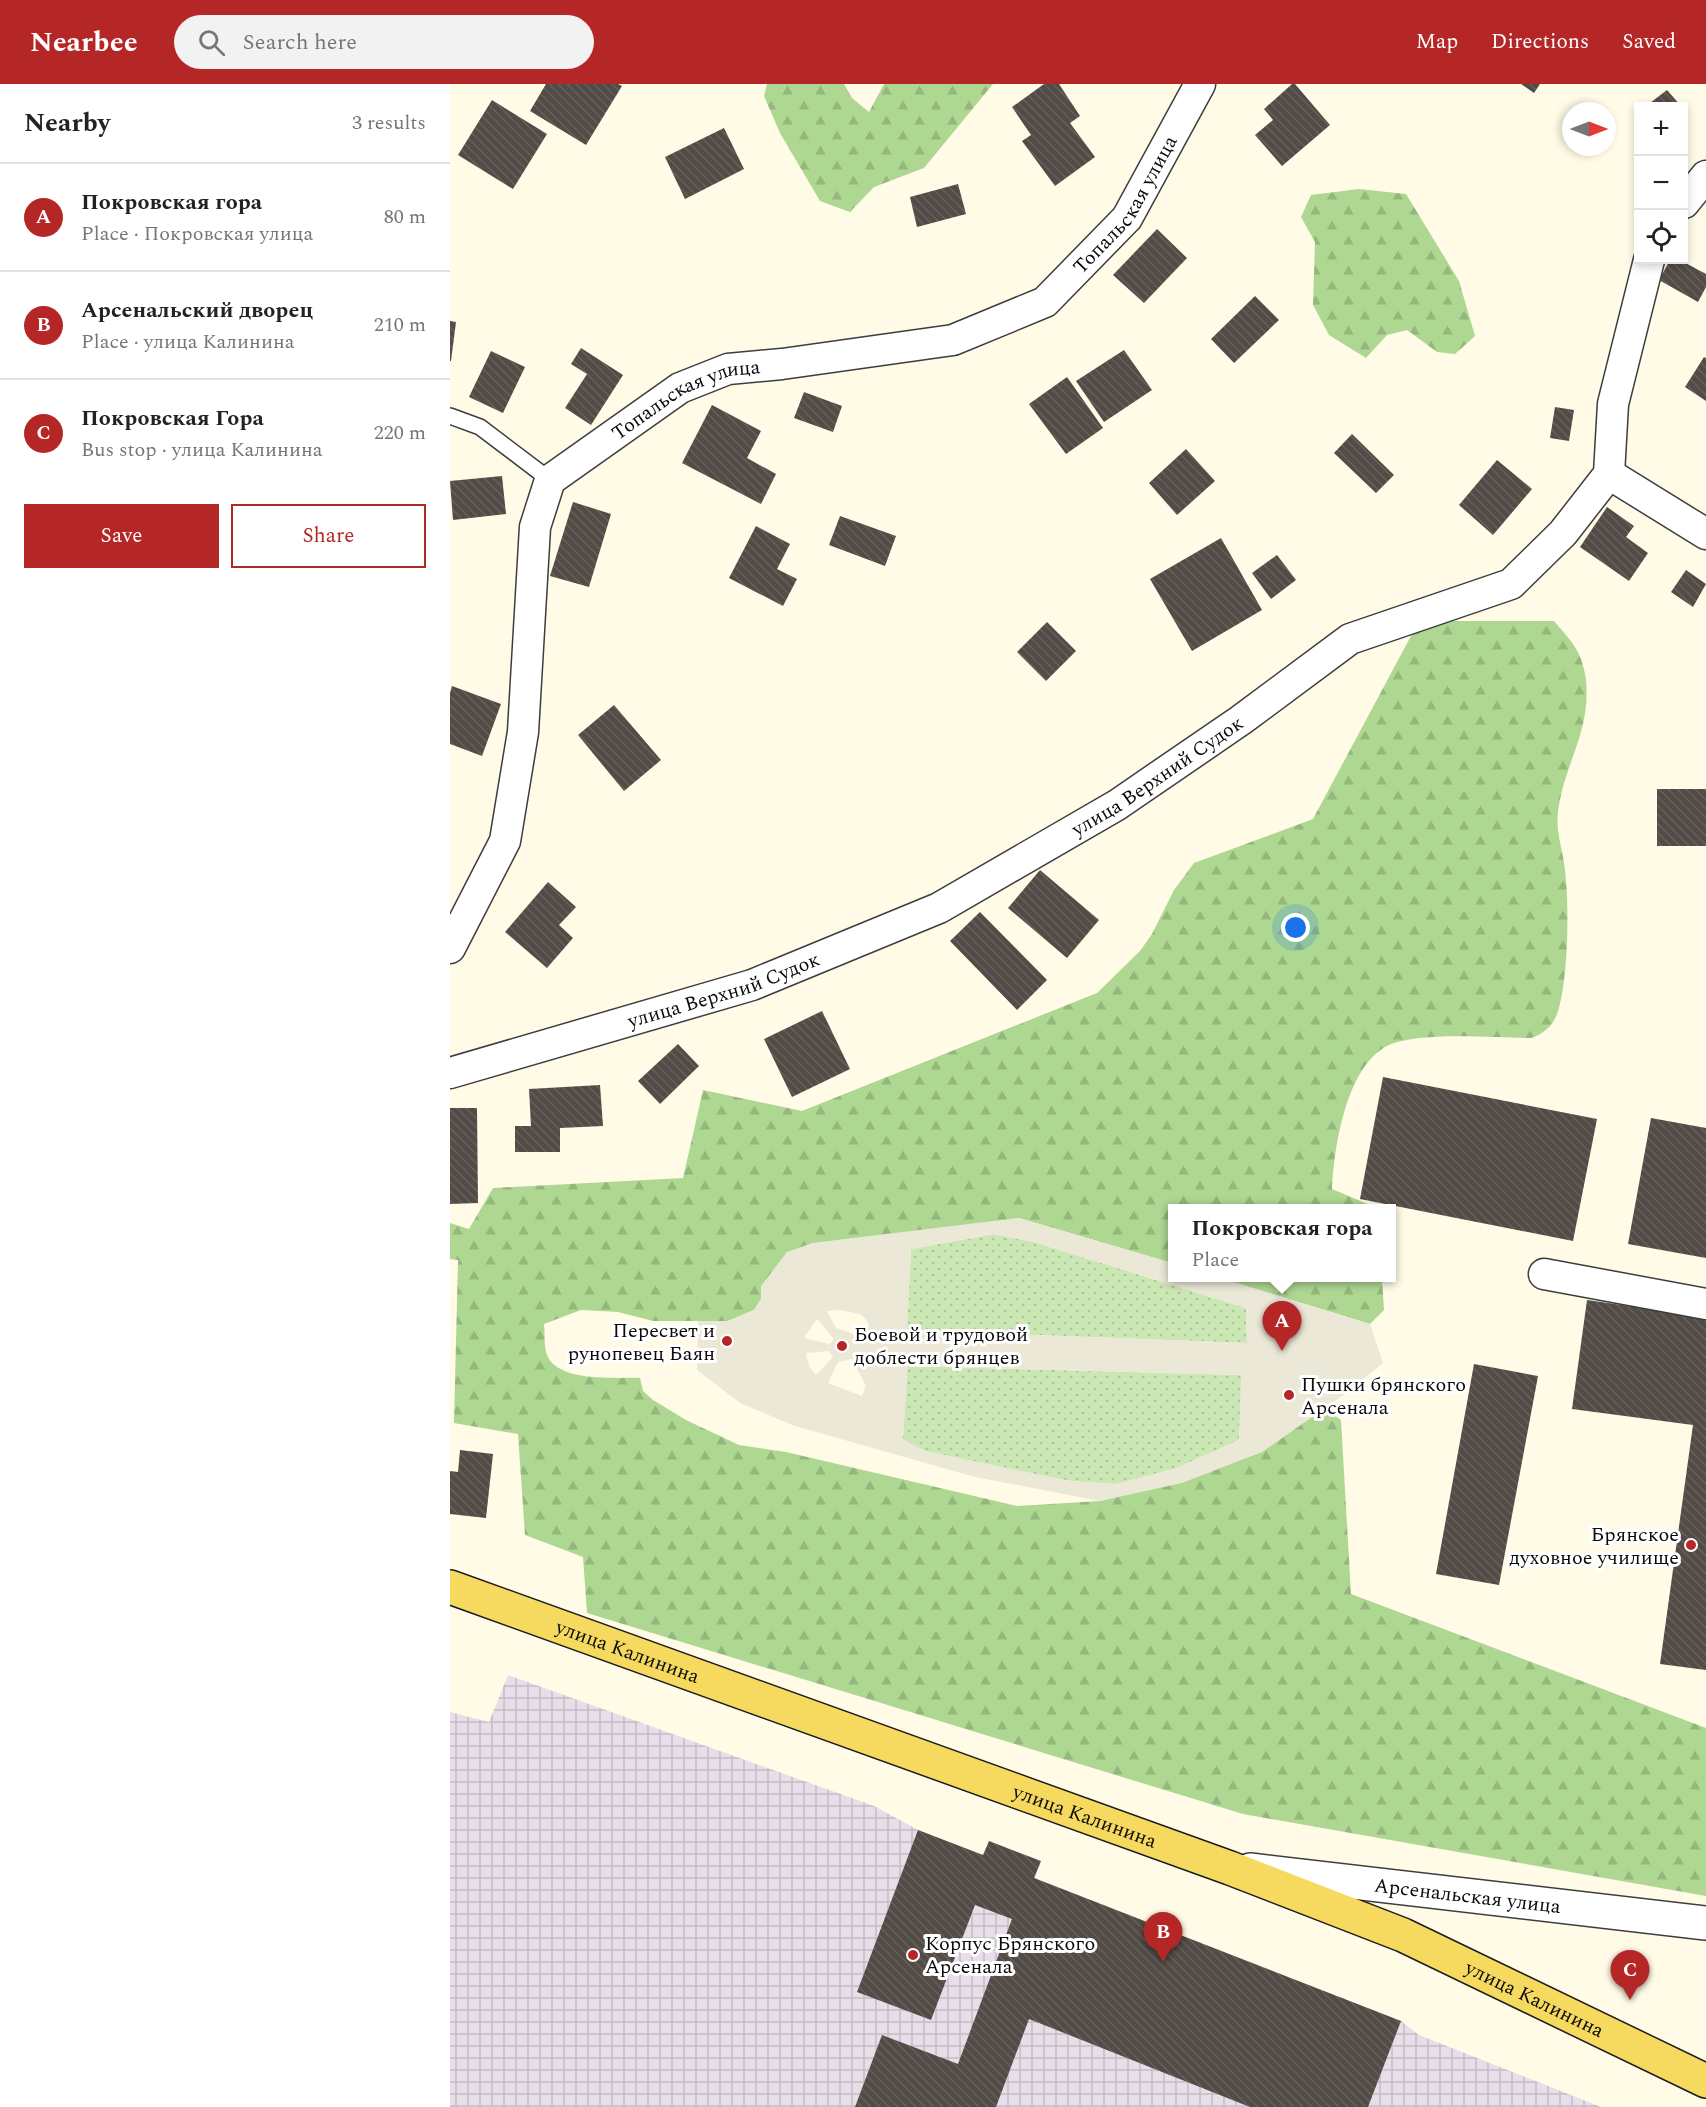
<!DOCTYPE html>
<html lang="en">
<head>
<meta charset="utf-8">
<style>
  body { margin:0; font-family:Spectral,serif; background:#f2f2f2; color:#222 }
  .controls { position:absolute; right:18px; top:18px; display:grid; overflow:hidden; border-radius:0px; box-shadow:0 3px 9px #0003 }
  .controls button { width:54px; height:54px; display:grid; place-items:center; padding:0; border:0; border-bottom:2px solid #e0e0e0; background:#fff; color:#222; font:30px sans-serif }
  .compass { position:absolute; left:1112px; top:18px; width:54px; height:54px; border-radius:50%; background:#fff; box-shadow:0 3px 9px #0003; rotate:90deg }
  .you { position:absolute; left:846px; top:844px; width:21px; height:21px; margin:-15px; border:4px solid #fff; border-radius:50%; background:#1a73e8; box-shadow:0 0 0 9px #1a73e833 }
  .badge { display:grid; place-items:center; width:39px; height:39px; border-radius:50%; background:#b52726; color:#fff; font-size:20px; font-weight:700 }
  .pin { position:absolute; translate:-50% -50px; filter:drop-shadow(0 2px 3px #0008) }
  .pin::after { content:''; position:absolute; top:32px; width:21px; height:18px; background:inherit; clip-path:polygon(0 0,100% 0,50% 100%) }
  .popup { position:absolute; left:718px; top:1120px; width:228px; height:78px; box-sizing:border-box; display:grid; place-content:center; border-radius:0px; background:#fff; filter:drop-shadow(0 2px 4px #0005); font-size:20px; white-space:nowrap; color:#767676 }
  .popup b { font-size:22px; color:#222 }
  .popup::after { content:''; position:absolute; left:50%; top:100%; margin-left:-12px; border:12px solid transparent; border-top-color:#fff }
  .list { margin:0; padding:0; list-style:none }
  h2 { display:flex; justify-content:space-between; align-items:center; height:78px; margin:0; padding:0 24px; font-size:26px }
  h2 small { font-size:20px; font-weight:400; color:#767676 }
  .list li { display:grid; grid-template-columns:39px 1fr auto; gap:18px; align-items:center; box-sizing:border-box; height:108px; padding:0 24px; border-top:2px solid #e0e0e0 }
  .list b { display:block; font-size:22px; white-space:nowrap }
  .list p { margin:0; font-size:20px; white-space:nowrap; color:#767676 }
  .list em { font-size:20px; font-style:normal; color:#767676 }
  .actions { display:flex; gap:12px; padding:18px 24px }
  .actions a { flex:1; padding:14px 0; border:2px solid #b52726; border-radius:0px; text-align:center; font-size:21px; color:#b52726 }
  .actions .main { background:#b52726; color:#fff }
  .icon { flex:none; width:33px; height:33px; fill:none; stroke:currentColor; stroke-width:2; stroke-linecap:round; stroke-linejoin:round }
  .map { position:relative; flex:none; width:1256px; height:2023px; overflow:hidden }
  header { display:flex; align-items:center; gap:36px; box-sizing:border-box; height:84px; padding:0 30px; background:#b52726; color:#fff }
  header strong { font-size:28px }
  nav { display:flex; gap:33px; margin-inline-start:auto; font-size:21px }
  .search { width:420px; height:54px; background:#f2f2f2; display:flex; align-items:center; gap:15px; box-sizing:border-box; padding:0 21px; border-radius:33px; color:#767676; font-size:22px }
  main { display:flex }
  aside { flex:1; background:#fff }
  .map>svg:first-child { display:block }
</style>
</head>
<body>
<header>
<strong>Nearbee</strong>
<div class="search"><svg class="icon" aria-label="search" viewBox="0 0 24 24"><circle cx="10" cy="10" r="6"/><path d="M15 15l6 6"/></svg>Search here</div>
<nav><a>Map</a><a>Directions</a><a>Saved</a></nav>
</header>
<main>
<aside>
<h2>Nearby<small>3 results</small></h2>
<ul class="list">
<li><span class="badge">A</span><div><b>Покровская гора</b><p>Place · Покровская улица</p></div><em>80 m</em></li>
<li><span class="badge">B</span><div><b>Арсенальский дворец</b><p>Place · улица Калинина</p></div><em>210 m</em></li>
<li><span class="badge">C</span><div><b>Покровская Гора</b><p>Bus stop · улица Калинина</p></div><em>220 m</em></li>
</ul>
<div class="actions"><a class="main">Save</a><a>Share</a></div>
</aside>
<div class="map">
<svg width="1256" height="2023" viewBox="0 0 1256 2023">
  <defs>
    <pattern id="industrial-grid" width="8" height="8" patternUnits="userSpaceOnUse" patternTransform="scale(1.5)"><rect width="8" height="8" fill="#e8dde9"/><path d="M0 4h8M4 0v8" fill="none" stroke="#c6bcc6"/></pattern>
    <pattern id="grass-dots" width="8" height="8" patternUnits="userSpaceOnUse" patternTransform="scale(1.5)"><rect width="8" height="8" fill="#cbe7b3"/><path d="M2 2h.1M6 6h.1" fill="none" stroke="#adc599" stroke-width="1.8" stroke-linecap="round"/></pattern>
    <pattern id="forest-firs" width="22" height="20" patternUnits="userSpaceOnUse" patternTransform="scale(1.5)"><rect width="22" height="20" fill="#aed792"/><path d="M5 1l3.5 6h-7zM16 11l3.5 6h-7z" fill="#94b77d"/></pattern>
    <pattern id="building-back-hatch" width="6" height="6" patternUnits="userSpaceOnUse" patternTransform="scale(1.5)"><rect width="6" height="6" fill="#524b46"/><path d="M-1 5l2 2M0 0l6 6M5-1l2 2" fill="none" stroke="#66605c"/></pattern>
  </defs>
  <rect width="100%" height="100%" fill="#fffbe7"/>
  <!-- industrial -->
  <path fill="url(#industrial-grid)" d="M58,1591L424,1722L468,1746L533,1771L591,1777L585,1794L951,1937L969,1951L1151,2023H0V1628L39,1638Z"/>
  <!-- grass -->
  <path fill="url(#grass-dots)" d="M544,1150L584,1158L796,1224L797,1259L457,1246L461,1165Z
    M457,1282L792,1291L789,1356L727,1384L666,1400L621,1397L557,1385L475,1367L453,1356Z"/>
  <!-- forest -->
  <path fill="url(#forest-firs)" d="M317,0H394L402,14L419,28L434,0H543L474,84L424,103L400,128L370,117L330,49L314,12Z
    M909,105L956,110L1009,197L1025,252L1005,270L987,268L957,246L937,251L916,274L879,251L863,221L865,158L851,133L861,111Z
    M969,537H1104C1122,558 1132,567 1136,596C1141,649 1114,679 1108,728C1106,744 1110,757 1113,773C1120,807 1119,893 1108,927C1104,941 1094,950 1081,954C1044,954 971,947 939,961C896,981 884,1064 882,1105L927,1124H722V1179L569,1134L311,1202V1215L304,1226L278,1237H203L168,1228L131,1226L94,1240C95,1249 94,1260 96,1268C104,1299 164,1293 190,1294L193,1307L203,1316L236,1336L289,1361L336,1368L567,1422L650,1417L812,1368L873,1323L891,1336L901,1510L1256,1644V1812L793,1730L137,1529L133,1473L75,1451L68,1350L4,1339L8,1176L0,1175V1139L19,1145L43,1104L233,1094L253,1006L352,1027L647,909L690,867L702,850L724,806L744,779L863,735Z
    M770,1194H932L934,1226L920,1240Z"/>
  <!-- plaza -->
  <path fill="#ece8d8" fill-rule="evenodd" d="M569,1134L722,1179V1194H770L920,1240L933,1279L898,1308L812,1368L732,1399L650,1417L525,1393L345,1342L290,1319L247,1286L248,1237H278L304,1226L311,1215V1202L337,1168L362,1159ZM544,1150L584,1158L796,1224L797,1259L457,1246L461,1165ZM390,1226L410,1230L415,1234L419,1241L413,1253L386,1244L377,1227ZM367,1235L384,1255L380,1260L354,1254ZM379,1267L383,1273L366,1291L359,1282L356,1269ZM402,1275L416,1302L412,1312L378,1299L388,1278ZM458,1282L791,1291L789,1356L727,1384L666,1400L621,1397L475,1367L453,1355Z"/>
  <!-- building -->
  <path fill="url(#building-back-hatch)" d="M96,0H168L172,2L136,61L80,27Z
    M594,0H609L630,32L620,39L645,73L605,102L572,57L581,51L562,23Z
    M842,0H845L880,41L832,82L805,51L823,36L814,25Z
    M1071,0H1090L1084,9Z
    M1217,6L1231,22H1196Z
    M42,16L97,50L63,105L8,71Z
    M274,44L294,85L235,115L215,73Z
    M508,100L516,130L467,143L460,113Z
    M707,145L737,174L694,219L663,191Z
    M1220,176H1230L1256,190V203L1248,218L1209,196Z
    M805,212L829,236L784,279L761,255Z
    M0,237L6,238L1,277H0Z
    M131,264L173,291L141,341L115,324L137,290L121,280Z
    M674,266L702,306L654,338L626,297Z
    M41,267L75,283L53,329L19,313Z
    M1254,273L1256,274V317L1235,303Z
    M617,293L653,344L616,370L579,320Z
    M354,308L392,322L383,348L344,334Z
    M262,321L311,347L297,374L326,390L311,420L232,379Z
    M1105,323L1124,326L1119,357L1100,354Z
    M902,350L944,391L926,409L884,369Z
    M736,365L765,397L727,431L699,399Z
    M1047,376L1082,405L1043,451L1009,421Z
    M52,392L56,430L3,436L0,397Z
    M123,418L161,430L139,503L100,492Z
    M1157,423L1184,442L1176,453L1198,469L1179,497L1130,463Z
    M390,432L446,452L435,482L379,461Z
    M306,442L340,460L327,485L347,495L333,522L279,494Z
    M771,454L812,526L742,567L700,495Z
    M827,471L846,496L821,515L802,489Z
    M1236,486L1256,500L1243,523L1221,508Z
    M597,538L626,567L596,597L567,568Z
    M2,602L51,620L32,672L0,660V609Z
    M164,621L211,676L174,707L128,651Z
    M1207,705H1256V762H1207Z
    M590,786L649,836L617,874L558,824Z
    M98,798L126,823L109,841L123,854L97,884L55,848Z
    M530,828L597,896L567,926L500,857Z
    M372,927L400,985L342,1013L314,955Z
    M228,960L249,982L210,1020L188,997Z
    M933,993L1147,1035L1123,1157L910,1115Z
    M150,1001L153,1042L110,1044V1068H65V1042H81L79,1005Z
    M0,1024H27L28,1119L0,1120Z
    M1201,1034L1256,1044V1174L1178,1160Z
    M1137,1216L1256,1233V1586L1210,1580L1243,1341L1122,1325Z
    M1024,1280L1088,1292L1049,1501L986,1490Z
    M10,1366L43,1370L36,1434L0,1430V1387L8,1388Z
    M468,1746L533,1771L539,1757L591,1777L584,1794L951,1937L918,2023H800L579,1935L546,2023H405L432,1951L508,1980L562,1835L525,1821L481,1936L407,1908Z"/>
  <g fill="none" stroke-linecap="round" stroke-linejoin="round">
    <!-- service casing -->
    <g stroke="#3d3d3d" stroke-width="18">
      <path id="service" d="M0,332L30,343L100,396"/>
    </g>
    <!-- minor casing -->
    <g stroke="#3d3d3d" stroke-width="33">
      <g id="minor">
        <path d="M1234,119L1256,92"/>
        <path d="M1159,390L1256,450"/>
        <path id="s1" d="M0,864L55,757L73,648L85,443L100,396L230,304L278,285L332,280L503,256L595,218L677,134L750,0"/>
        <path id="s2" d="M0,989L302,901L489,824L667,721L791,636L900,555L1061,500L1113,449L1159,390L1163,320L1199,176"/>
        <path d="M1094,1190L1256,1220"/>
      </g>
    </g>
    <!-- tertiary casing -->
    <g stroke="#3d3d3d" stroke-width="36">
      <g id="tertiary">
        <path id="s3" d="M800,1786L1256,1839"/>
      </g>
    </g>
    <!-- primary casing -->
    <g stroke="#1b1b1b" stroke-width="36">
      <g id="primary">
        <path id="s4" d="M0,1503L780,1784L953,1851L1256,1997"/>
      </g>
    </g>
    <!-- service -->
    <use href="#service" stroke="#fff" stroke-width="15"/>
    <!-- minor -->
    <use href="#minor" stroke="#fff" stroke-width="30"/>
    <!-- tertiary -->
    <use href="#tertiary" stroke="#fff" stroke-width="33"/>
    <!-- primary -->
    <use href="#primary" stroke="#f6d95f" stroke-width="33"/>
  </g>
  <!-- markers -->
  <g fill="#b52726" stroke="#fff" stroke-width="2">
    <circle cx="277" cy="1257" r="6"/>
    <circle cx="392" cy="1262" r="6"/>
    <circle cx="839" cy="1311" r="6"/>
    <circle cx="1241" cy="1461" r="6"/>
    <circle cx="463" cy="1871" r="6"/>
  </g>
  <g text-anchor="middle" stroke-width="6" stroke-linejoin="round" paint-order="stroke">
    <!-- street labels -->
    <g font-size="20" fill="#0a0a0a" stroke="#fff">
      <text dy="7" stroke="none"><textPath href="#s1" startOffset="1150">Топальская улица</textPath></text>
      <text dy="7" stroke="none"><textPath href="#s1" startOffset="646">Топальская улица</textPath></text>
      <text dy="7" stroke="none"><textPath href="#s2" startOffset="772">улица Верхний Судок</textPath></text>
      <text dy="7" stroke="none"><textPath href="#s2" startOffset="286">улица Верхний Судок</textPath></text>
      <text dy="7" stroke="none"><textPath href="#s4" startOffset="189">улица Калинина</textPath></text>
      <text dy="7" stroke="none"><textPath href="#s4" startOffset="675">улица Калинина</textPath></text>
      <text dy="7" stroke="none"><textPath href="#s3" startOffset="219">Арсенальская улица</textPath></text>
      <text dy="7" stroke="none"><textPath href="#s4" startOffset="1161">улица Калинина</textPath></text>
    </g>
    <!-- poi labels -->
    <g font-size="20" fill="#0a0a0a" stroke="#fff" text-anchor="start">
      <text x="265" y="1253" text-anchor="end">Пересвет и<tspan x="265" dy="23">рунопевец Баян</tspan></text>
      <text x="404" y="1257">Боевой и трудовой<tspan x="404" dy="23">доблести брянцев</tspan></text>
      <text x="851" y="1307">Пушки брянского<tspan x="851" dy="23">Арсенала</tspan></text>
      <text x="1229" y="1457" text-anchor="end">Брянское<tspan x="1229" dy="23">духовное училище</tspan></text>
      <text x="475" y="1866">Корпус Брянского<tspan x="475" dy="23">Арсенала</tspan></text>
    </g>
  </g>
</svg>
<div class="controls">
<button>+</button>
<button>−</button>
<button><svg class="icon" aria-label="locate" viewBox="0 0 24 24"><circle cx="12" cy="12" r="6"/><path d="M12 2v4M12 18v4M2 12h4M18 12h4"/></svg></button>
</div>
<svg class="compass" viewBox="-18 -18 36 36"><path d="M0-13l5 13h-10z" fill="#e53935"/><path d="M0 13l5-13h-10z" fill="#767676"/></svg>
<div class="you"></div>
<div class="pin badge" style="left:832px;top:1267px">A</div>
<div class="popup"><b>Покровская гора</b>Place</div>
<div class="pin badge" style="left:713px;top:1878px">B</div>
<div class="pin badge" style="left:1180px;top:1916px">C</div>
</div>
</main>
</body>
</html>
